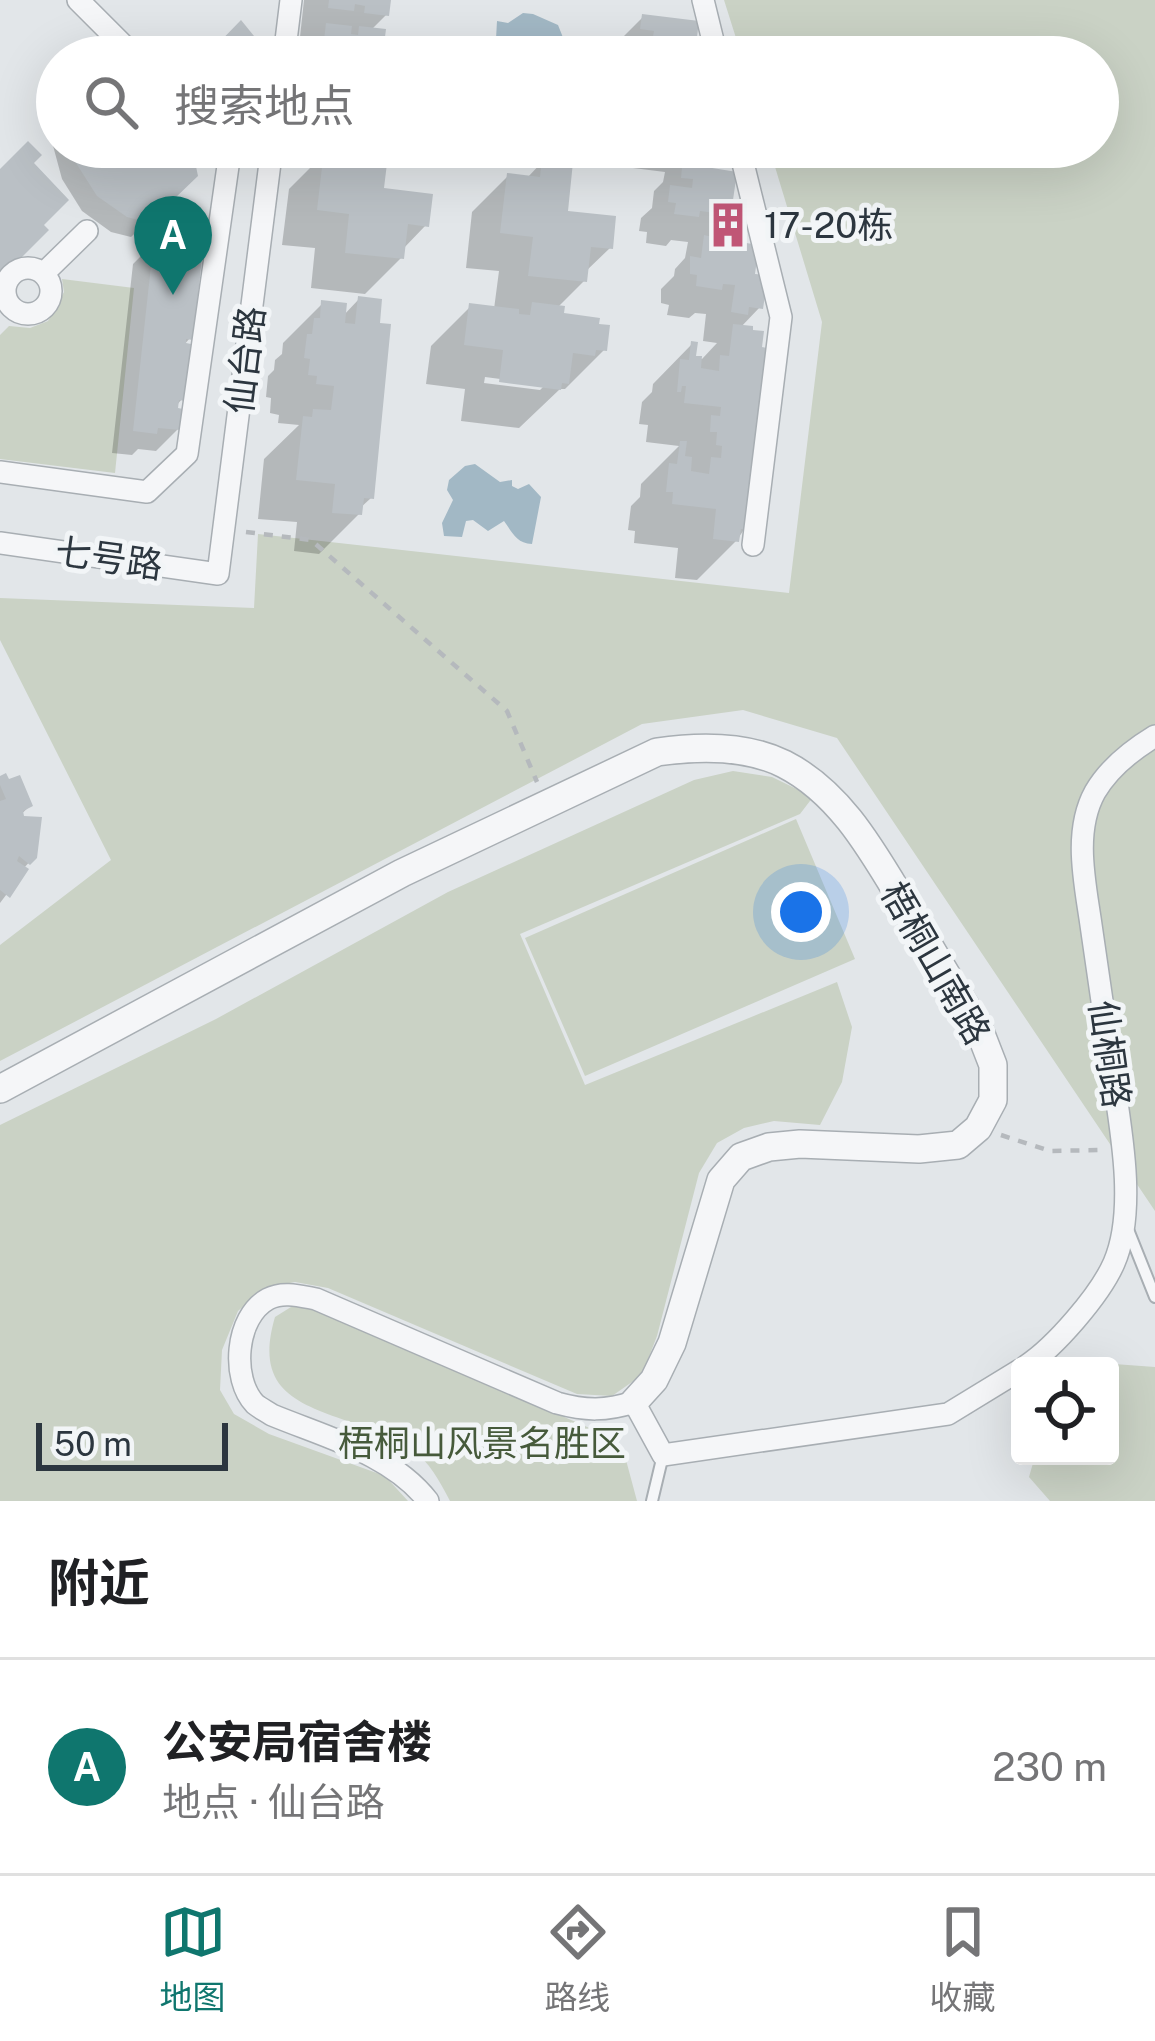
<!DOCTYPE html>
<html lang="zh">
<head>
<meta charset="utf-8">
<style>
  body { margin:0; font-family:"Public Sans","Noto Sans SC",sans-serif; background:#f2f2f2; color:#202124 }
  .controls { position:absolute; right:36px; bottom:36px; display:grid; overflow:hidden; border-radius:12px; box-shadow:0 12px 48px #0002 }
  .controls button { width:108px; height:108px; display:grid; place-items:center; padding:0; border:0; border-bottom:3px solid #e0e0e0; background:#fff; color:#202124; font:60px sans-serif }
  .scale { position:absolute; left:36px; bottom:30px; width:192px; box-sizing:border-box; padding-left:12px; border:6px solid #2c363f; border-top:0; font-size:33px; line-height:42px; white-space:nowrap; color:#2c363f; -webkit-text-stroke:9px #f2f5f7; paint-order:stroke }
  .you { position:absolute; left:801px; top:912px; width:42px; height:42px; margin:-30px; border:9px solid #fff; border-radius:50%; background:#1a73e8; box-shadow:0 0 0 18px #1a73e833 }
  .badge { display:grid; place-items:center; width:78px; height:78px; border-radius:50%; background:#0f766e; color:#fff; font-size:39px; font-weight:700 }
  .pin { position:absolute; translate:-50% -99px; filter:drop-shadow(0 3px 6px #0008) }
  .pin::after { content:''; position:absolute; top:63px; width:42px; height:36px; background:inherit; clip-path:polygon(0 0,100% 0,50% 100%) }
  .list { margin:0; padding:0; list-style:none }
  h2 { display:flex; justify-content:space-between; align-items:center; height:156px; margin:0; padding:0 48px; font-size:51px }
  h2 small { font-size:39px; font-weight:400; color:#757577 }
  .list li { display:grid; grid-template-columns:78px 1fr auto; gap:36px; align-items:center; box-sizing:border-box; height:216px; padding:0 48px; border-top:3px solid #e0e0e0 }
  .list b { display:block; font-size:45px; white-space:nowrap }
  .list p { margin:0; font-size:39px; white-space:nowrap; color:#757577 }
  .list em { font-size:39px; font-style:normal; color:#757577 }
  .icon { flex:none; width:66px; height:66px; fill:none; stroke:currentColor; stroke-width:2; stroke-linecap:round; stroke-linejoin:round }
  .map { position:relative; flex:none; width:1155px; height:1501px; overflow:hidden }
  .search { position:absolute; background:#fff; box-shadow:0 12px 48px #0002; left:36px; right:36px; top:36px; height:132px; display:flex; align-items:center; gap:30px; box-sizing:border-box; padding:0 42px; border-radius:66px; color:#757577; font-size:45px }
  .sheet { height:372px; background:#fff }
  nav { display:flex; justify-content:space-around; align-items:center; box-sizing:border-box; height:168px; border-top:3px solid #e0e0e0; background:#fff; font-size:33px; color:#757577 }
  nav a { display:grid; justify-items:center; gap:6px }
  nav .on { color:#0f766e }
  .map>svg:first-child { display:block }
</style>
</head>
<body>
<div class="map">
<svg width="1155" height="1501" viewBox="0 0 1155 1501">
  <rect width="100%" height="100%" fill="#e2e6e9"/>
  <!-- green -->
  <path fill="#cad2c5" d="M724,0H1155V1211L837,738L743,710L642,724L0,1061V945L111,860L0,640V598L254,608L258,534L789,593L822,322L769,147H1098V57H742Z
    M62,279L134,288L115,473L0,459V335L9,326L30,328L48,321L64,292Z
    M733,771L772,777L813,797L800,814L520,934L585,1085L837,982L852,1027L842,1082L820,1125L774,1121L744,1128L717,1143L699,1173L657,1336L642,1375L612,1396L577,1394L328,1288L295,1282L264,1288L238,1311L222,1350L220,1390L234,1414L269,1434L385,1476L408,1501H0V1125L216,1019L448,892L694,780Z
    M796,819L855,959L585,1076L525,938Z
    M291,1307H309L328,1314L601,1433L626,1460L637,1501H450C439,1480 430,1463 411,1448C401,1440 388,1437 376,1432C313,1406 250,1402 275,1317Z
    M1114,1364L1155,1367V1501H1050L1029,1477L1035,1456H1110L1109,1366Z"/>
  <!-- water -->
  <path fill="#a2b8c5" d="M523,13L533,14L558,25L564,40V57H495L497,21L508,23Z
    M475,464L500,482L512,480V486L518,489L529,484L541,497L532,544C516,543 513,533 504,521L488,531L473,520L466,521L462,537L444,536L442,523L453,500L447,490L449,480L465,466Z"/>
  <!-- shadow -->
  <path fill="#0003" fill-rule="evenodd" d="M304,0H388L386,15L371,30L380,52L375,57H297L315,39L300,37Z
    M643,17L691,56L701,57H612L613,47Z
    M57,136V147H188L195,175L131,237L111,232L82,211L62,179L52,142Z
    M351,147H386L381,191L426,225L402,250L401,258L365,294L311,288L315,248L282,245L289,189L325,153L343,155Z
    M619,147H719L717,158L705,170L730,203L738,233L728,244L752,276L760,307L740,328L745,528L737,540L697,580L675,578L678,548L634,543L635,531L628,530L631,506L640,497L641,484L679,446L646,442L648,425L639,424L642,402L652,392L653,384L692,344L693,358L702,359L717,343L703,341L706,314L695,313L689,318L667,315L669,305L661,303V289L674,276L675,269L685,258L688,242L671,240L666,246L646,243L647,232L639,231L641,218L652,208L654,191L663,182L665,172L625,167L626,156L618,155Z
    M543,161L565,214L610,248L585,272L584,281L557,308L561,316L604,350L565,389H560L519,428L461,421L465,389L426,384L431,346L471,306L494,309L499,271L466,268L472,212L508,176L527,178ZM485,377L545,385L540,390L484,383Z
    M155,242L176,250L190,338L183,346L182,399L176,406L178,429L156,451L138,449L132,455L112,453L133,264Z
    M359,299L371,498L359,509V514L319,554L294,551L297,522L258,519L264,459L299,425L278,423L279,415L270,413L271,398L266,397L268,376L274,370L275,360L282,354L283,343L323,303L342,317Z
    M0,779L30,806L17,818L34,857L23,869L25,870L0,903Z"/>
  <!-- building -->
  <path fill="#bac0c5" d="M329,0H391L389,16L364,13L365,6L355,4L354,11L328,8Z
    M642,14L699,21L695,53L704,54V57H635L636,53L628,51L630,39L652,42L654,31L640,29Z
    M241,20L254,36L250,57H205Z
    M326,23L352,26L351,34L358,35L359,26L386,29L383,53L377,52L376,57H322Z
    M28,141L42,155L34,163L69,200L44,225L49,230L0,279V169Z
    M72,147H192L198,176L149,223L127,217L97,196L76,163Z
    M357,147H389L384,188L433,194L429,227L408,224L404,259L345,253L349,214L317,210L324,150L357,154Z
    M692,147H722L720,160L707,158L706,167L737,172L733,200L746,202L741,235L728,233L727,240L759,245L755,274L768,275L763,309L749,307L748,315L731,312L735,285L723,284L722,290L696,286L697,275L690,274V256L701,258L704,235L713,237L716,213L700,211L699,217L674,214L676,203L668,202L670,185L692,188L693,179L681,178L683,158L691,159Z
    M542,158L573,162L568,211L616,216L613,249L591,247L587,282L528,276L533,237L500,233L507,173L540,177Z
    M154,238L180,242L179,248L203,250L193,340L186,339V343L191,344L185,401L179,400L178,408L183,409L181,430L158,428L157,434L133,431Z
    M358,296L382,299L380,323L391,324L374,499L364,498L362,515L332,513L335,484L296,480L303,416L312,417L313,409L331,410L334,386L316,384L317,376L308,375L310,359L304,358L307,334H312L314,318H320L321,300L347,303L345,323L355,324Z
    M532,302L565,306L564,313L600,318L599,324L610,325L607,351L596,350L595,356L573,353L569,384L562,383L561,390L499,382L503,350L464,345L469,303L519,309V314L530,315Z
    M733,324L753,326V330L764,331L762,347L767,348L748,530L741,529L739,542L713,539L716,509L672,504L673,492H666L669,463L677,464L680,441H687L685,456L692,457L691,471L709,474L711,457L721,458L722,446L716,445L717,432H710L711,415L720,416L721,407L684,403L686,386H682L681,392H677L680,359L689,360L691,341L698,342L696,356H702L701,368L719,371L720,355L729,356Z
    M6,773L9,779L20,775L33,806L23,811L24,816L42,817L37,858L30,865L19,856L17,861L29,869L10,898L0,890V801L6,799L0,785V776Z"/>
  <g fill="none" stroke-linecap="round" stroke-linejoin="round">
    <!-- service casing -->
    <g stroke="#a8aeb3" stroke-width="14">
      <path id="service" d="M1127,1227L1155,1297
        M652,1501L663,1455"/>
    </g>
    <!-- minor casing -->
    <g stroke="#a8aeb3" stroke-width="24">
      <path id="minor" d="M78,0L135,57
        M703,0L717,57
        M284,57L291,0
        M739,147L781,317L753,545
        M5 291a23 23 0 1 1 46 0a23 23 0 1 1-46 0Z
        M44,273L87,231
        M0,472L147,492L187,454L230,152L225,147
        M0,543L218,574L272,147
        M1026,1366C1055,1347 1100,1295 1114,1263C1138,1208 1119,1120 1111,1063C1104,1015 1097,966 1090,918C1084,878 1074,830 1095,792C1109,768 1132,750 1155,736
        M428,1501C392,1454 325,1437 272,1415C266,1411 260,1408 255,1404C231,1379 235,1317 268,1299C283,1291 300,1296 316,1299L557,1403C586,1411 606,1411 634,1402L663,1455L948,1414L1020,1370"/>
    </g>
    <!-- tertiary casing -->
    <g stroke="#a8aeb3" stroke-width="30">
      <path id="tertiary" d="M0,1089L402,873L657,752C698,746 746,745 784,764C843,794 875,856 908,910C931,950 955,989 979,1029L993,1065V1100L978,1128L958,1145L919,1149L800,1144L769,1147L741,1157L721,1180L672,1343L654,1380L634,1402"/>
    </g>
    <!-- path -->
    <path stroke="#b5b9bd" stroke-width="4.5" stroke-dasharray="9 9" stroke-linecap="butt" d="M246,532L311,540L507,711L537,782
      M1001,1135L1050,1151L1102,1150"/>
    <!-- service -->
    <use href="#service" stroke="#f5f6f8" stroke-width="10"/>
    <!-- minor -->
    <use href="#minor" stroke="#f5f6f8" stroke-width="21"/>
    <!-- tertiary -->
    <use href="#tertiary" stroke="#f5f6f8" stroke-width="27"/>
  </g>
  <!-- icons -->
  <defs>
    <g id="building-bare" transform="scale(3.6)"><path d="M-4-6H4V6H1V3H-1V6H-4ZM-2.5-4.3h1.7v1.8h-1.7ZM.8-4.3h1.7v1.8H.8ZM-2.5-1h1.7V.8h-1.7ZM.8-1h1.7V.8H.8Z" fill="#c05676" stroke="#f2f5f7" stroke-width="2.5" paint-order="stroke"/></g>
  </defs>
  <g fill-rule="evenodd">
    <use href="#building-bare" x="728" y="225"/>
  </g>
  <g text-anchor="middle" stroke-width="10" stroke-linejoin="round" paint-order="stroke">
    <!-- poi labels -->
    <g font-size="36" fill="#2c363f" stroke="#f2f5f7" text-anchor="start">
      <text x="764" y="238">17-20栋</text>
    </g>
    <!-- street labels -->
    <g font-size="36" fill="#2c363f" stroke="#f2f5f7">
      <text transform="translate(245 360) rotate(-83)" y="13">仙台路</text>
      <text transform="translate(109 558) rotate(8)" y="13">七号路</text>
      <text transform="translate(936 963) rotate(60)" y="13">梧桐山南路</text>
      <text transform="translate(1110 1054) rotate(82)" y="13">仙桐路</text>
    </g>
    <!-- park labels -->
    <g font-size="36" fill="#465a3b" stroke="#f2f5f7">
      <text x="482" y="1456">梧桐山风景名胜区</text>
    </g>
  </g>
</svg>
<div class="controls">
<button><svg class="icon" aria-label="locate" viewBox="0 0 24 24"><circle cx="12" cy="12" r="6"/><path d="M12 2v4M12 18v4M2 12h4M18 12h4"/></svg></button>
</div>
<div class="scale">50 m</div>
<div class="you"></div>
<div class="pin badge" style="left:173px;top:295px">A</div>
<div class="search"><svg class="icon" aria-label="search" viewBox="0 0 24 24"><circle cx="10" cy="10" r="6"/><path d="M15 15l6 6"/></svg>搜索地点</div>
</div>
<section class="sheet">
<h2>附近<small></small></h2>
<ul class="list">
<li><span class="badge">A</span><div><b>公安局宿舍楼</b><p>地点 · 仙台路</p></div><em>230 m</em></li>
</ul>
</section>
<nav>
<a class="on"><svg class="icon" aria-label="map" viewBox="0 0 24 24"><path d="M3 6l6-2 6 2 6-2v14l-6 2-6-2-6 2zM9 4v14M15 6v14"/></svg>地图</a>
<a><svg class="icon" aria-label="directions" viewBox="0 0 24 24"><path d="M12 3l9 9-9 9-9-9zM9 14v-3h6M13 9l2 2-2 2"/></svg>路线</a>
<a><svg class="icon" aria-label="saved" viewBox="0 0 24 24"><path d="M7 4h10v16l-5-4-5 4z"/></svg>收藏</a>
</nav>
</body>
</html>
